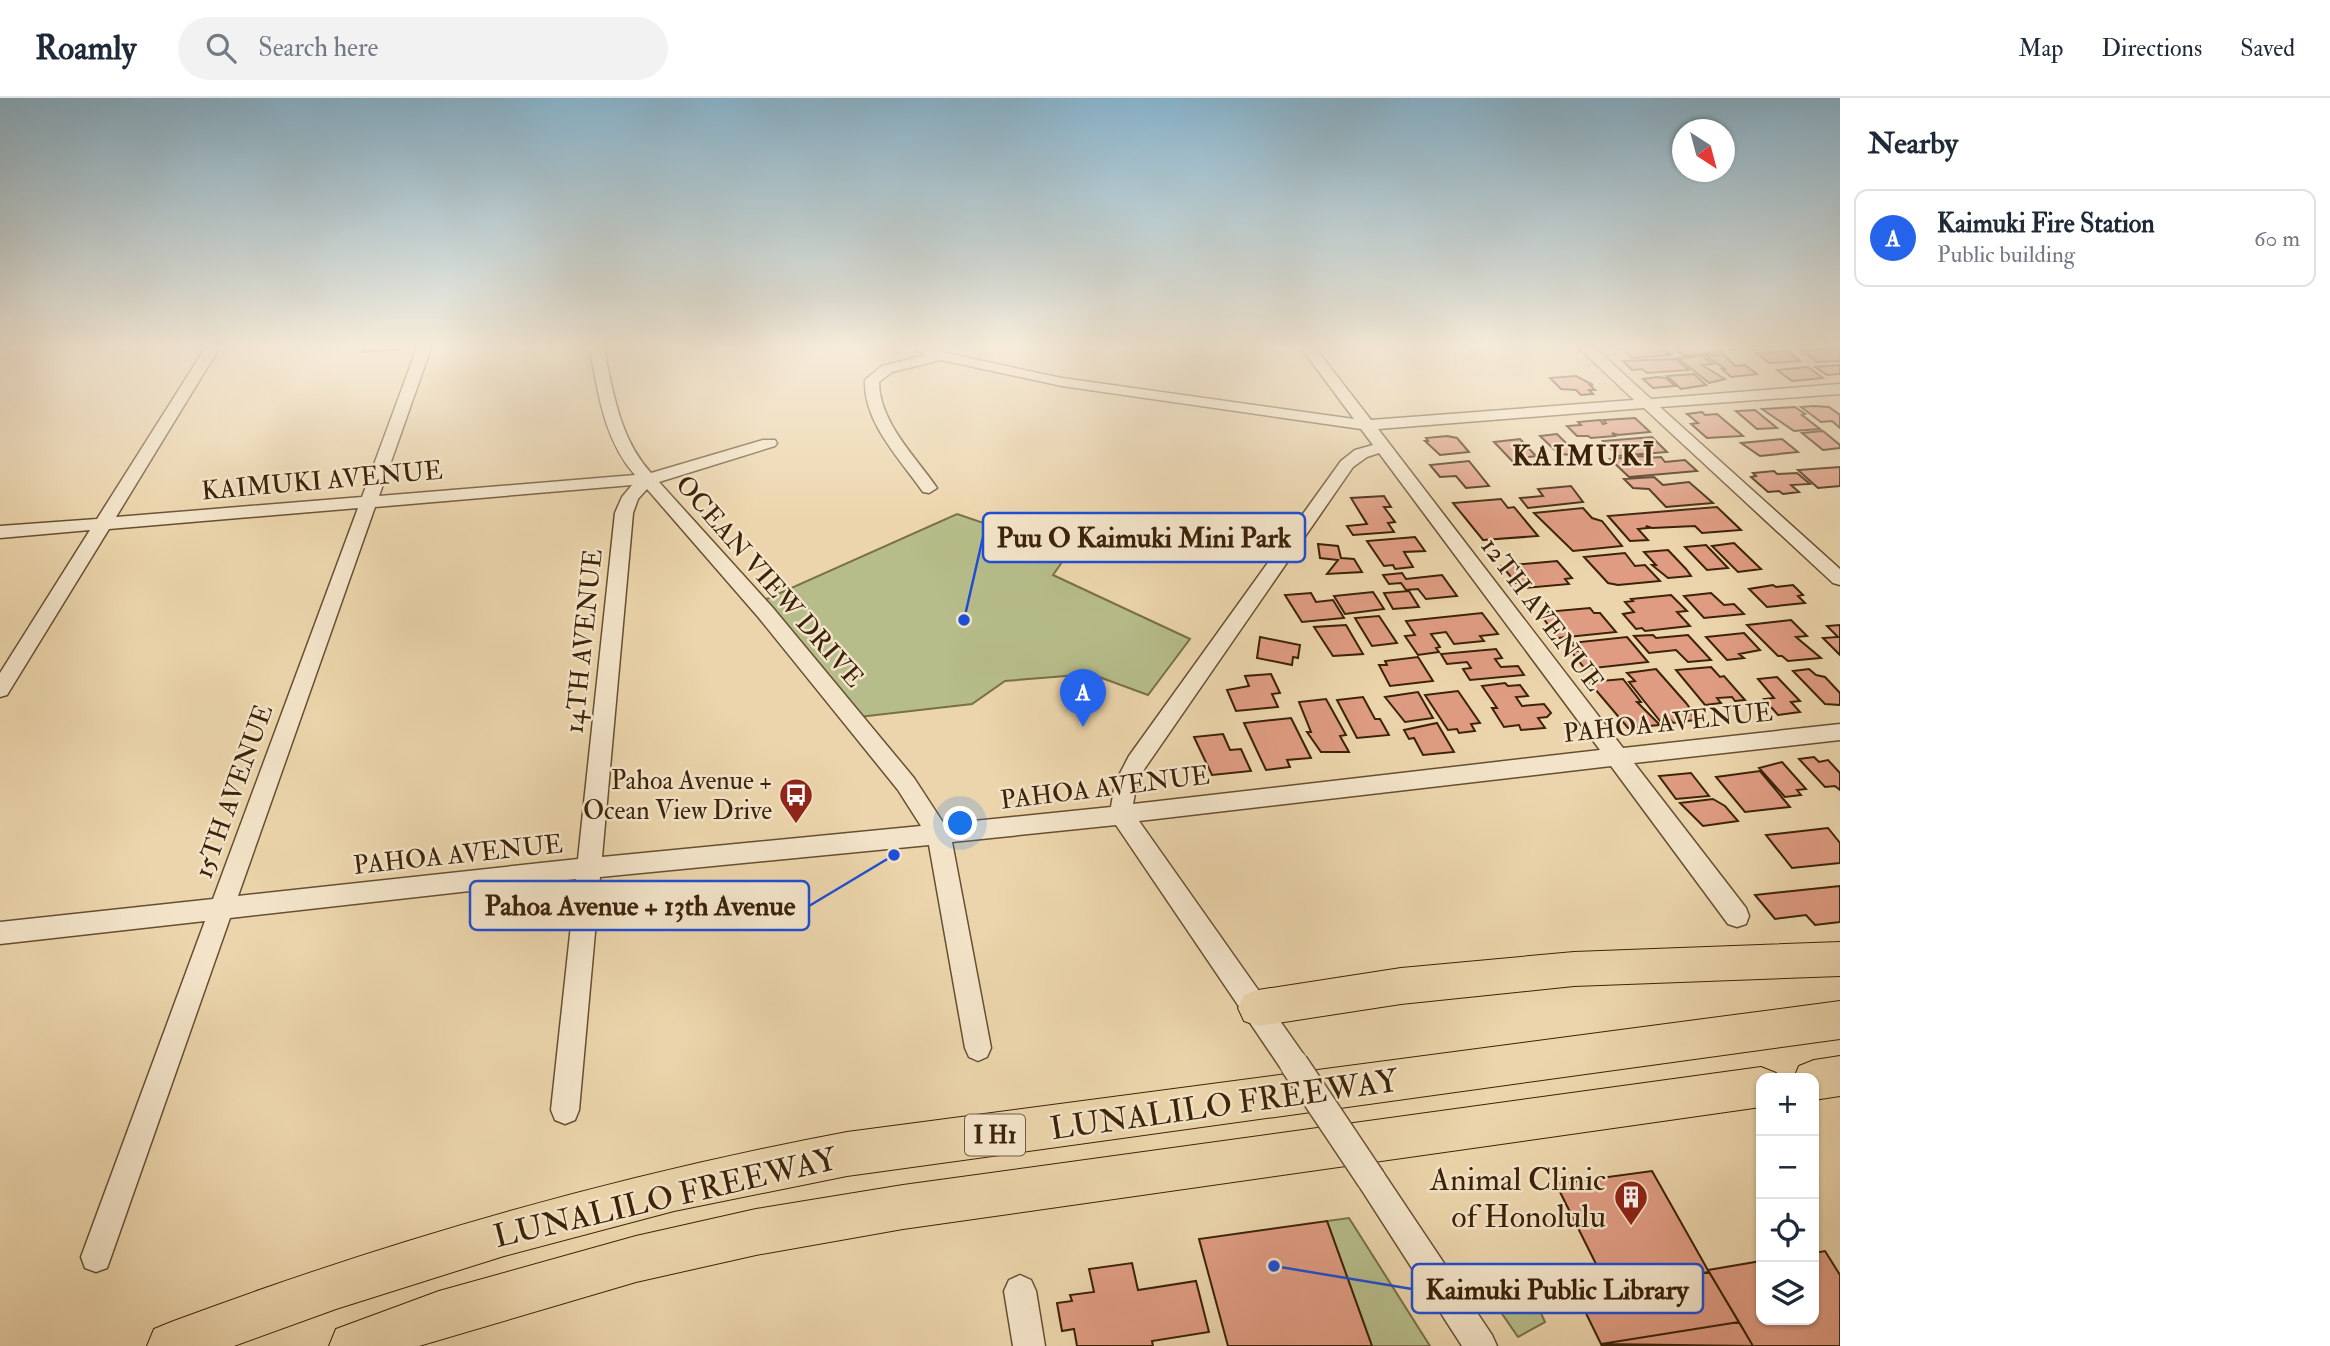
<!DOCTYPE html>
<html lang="en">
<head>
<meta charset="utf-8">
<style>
  body { margin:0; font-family:"IM FELL Double Pica",serif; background:#f2f2f3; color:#1f2937 }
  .controls { position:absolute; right:21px; bottom:21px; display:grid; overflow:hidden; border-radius:14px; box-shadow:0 2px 5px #0004 }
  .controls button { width:63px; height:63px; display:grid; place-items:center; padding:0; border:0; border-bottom:2px solid #e0e1e3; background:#fff; color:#1f2937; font:35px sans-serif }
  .compass { position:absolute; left:1672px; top:21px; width:63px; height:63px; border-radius:50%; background:#fff; box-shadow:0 2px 5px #0004; rotate:144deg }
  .you { position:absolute; left:961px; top:726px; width:24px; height:24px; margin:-18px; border:5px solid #fff; border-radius:50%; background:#1a73e8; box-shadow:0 0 0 10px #1a73e833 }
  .badge { display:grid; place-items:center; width:46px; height:46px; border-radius:50%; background:#2563eb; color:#fff; font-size:23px; font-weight:700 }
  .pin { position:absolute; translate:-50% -58px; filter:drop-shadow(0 2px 4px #0008) }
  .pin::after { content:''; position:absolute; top:37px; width:24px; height:21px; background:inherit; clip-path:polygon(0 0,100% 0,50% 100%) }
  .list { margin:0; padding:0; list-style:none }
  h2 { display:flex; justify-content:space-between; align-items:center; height:91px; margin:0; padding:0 28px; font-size:30px }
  h2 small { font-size:23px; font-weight:400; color:#747a83 }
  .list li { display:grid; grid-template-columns:46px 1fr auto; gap:21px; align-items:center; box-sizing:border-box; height:98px; margin:0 14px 14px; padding:0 14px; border:2px solid #e0e1e3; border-radius:14px }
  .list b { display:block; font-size:26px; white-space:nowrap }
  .list p { margin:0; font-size:23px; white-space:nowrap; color:#747a83 }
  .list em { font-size:23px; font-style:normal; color:#747a83 }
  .icon { flex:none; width:38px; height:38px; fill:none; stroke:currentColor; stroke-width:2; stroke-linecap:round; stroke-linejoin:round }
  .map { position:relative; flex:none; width:1840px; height:1248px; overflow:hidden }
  header { display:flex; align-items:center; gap:42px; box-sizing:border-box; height:98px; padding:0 35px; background:#fff; border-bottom:2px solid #e0e1e3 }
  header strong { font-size:33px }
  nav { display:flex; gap:38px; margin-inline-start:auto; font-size:24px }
  .search { width:490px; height:63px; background:#f2f2f3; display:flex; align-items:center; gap:18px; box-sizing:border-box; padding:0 24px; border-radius:38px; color:#747a83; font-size:26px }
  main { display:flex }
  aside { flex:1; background:#fff }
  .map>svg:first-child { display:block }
</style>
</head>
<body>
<header>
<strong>Roamly</strong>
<div class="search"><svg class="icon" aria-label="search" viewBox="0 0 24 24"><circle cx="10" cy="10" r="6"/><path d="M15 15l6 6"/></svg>Search here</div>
<nav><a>Map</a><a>Directions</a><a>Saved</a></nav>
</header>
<main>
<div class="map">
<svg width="1840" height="1248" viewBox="0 0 1840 1248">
  <rect width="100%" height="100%" fill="#ecd5ac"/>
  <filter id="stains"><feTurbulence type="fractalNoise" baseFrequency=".00286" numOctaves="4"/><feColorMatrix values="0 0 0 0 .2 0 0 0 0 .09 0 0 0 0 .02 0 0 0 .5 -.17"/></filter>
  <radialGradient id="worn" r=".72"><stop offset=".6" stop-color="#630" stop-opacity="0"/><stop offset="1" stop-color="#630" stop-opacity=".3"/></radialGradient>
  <!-- green -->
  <path fill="#b6bd8a" stroke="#787049" stroke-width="2" d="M957,416L1069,454L1053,477L1190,541L1148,597L1091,576L1005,583L972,606L859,619L762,503Z
    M1349,1120L1430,1248H1372L1327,1123Z
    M1535,1202L1545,1224L1518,1239L1496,1207Z"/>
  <!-- building -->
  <path fill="#df9c82" stroke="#3b2208" stroke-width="2" d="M365,247H403L400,251L363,254Z
    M1683,247H1715L1723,254L1684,258L1675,250L1686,249Z
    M1724,247H1766L1770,250L1752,252L1748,249L1730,252Z
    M1661,248L1671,257L1632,260L1622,251Z
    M1837,250L1840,252V263L1817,264L1802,253Z
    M1787,253L1800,263L1769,265L1756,255Z
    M1724,257L1735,268L1745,267L1757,276L1731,279L1722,271H1725L1706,258Z
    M1702,258L1713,266L1702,267L1725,281L1709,285L1678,260Z
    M1676,261L1689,272L1647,275L1642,271L1632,272L1623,263Z
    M1840,267V276L1827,277L1815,269Z
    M1808,269L1823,280L1792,283L1777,272Z
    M1694,276L1706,287L1681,291L1667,278Z
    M1576,278L1593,287H1590L1595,292H1589L1593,296L1581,297L1576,292L1561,291L1550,280Z
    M1657,279L1666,280L1675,288L1653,290L1643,281Z
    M1813,308L1829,309L1840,317V330L1832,323L1821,324L1801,309Z
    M1795,309L1805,316L1802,317L1820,331L1794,333L1762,311Z
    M1755,312L1777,330L1757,331L1736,313Z
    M1702,314L1705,317L1717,316L1743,338L1707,340L1691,326L1698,325L1687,316Z
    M1635,320L1650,334L1618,337L1612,335L1615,338L1591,340L1588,338H1577L1567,328L1581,327L1578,324L1600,322L1603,326L1606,325L1603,322Z
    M1823,333L1840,347V350L1823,352L1802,335Z
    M1557,336L1576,355H1573L1575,357L1559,356L1540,338Z
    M1447,338L1457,340L1469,354L1440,357L1425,343H1428L1426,340Z
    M1652,339L1667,354L1618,358L1603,343Z
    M1520,341L1536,358L1523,360L1527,364L1515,366L1494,344Z
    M1782,341L1798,354L1760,358L1741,345Z
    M1643,358L1646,360L1661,359L1665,364L1685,362L1697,373L1629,379L1610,361Z
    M1469,363L1489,388L1466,390L1456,378L1440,379L1430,367Z
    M1840,369V388L1818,390L1798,372Z
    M1774,373L1777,376L1797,375L1810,386L1791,387L1799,394L1783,396L1779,393L1768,394L1751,379L1756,378L1753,375Z
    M1654,379L1663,387L1689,384L1713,405L1666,409L1649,391L1633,390L1624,381Z
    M1571,388L1583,404L1528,410L1520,400L1543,398L1538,391Z
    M1384,398L1391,409H1384L1395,424L1388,425L1394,434L1353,437L1347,428L1367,426L1351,400Z
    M1501,401L1508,410L1514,409L1538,438L1483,442L1453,405Z
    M1717,409L1741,432L1702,435L1695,428L1652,430L1646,428L1648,430L1638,431L1648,442L1630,443L1608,418Z
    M1583,410L1592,420L1602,423L1622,448L1573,453L1534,415Z
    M1415,439L1425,453L1404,454L1413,469L1395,471L1393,467L1384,468L1367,443Z
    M1734,445L1761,471L1738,474L1712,448Z
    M1318,446L1338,448L1341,460L1354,461L1362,474L1327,476L1338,462L1320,460Z
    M1706,447L1728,470L1707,472L1685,449Z
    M1668,452L1686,471L1691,478L1668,480L1652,467H1656L1644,454Z
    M1625,455L1635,468L1645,467L1660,483L1618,487L1608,485L1584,459Z
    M1557,463L1572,480L1565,481L1569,486L1525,490L1521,485H1516L1502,468Z
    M1402,475L1406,481L1442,477L1457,498L1426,501L1418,491L1406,492L1401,485L1389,486L1383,477Z
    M1773,487L1776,489L1793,487L1803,497L1798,498L1805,505L1767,509L1749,491Z
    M1409,493L1419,509L1393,511L1384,495Z
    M1373,494L1384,511L1345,516L1334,498Z
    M1311,495L1316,504L1333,502L1344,520L1302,524L1285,497Z
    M1711,495L1724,507L1734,506L1744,516L1704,520L1684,498Z
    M1671,497L1687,513L1677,514L1690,528L1645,533L1642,530L1636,531L1623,516L1634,514L1625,504L1633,503L1631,501Z
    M1590,510L1594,515H1600L1616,534L1558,540L1543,520L1549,519L1545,514Z
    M1482,515L1498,536L1480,538L1484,543L1454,546L1446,534L1431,536L1440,549L1436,550L1439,554L1418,557L1405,538L1415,537L1406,523Z
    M1379,518L1397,545L1372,548L1355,520Z
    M1791,522L1807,538L1796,539L1821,560L1788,563L1782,558H1778L1747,527Z
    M1346,527L1363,556L1333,558L1314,529Z
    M1840,527V557L1823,540L1838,539L1827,528Z
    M1744,535L1760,552L1739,556L1744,560L1727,562L1706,539Z
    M1653,537L1656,540L1688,537L1711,562L1688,564L1676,552L1649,555L1634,538Z
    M1260,539L1300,547L1298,560L1293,559L1292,567L1257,560Z
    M1627,539L1648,564L1585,571L1571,553H1577L1571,545Z
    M1496,551L1502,560L1495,561L1501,569L1518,568L1524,577L1470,582L1463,571L1471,570L1467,564L1447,566L1441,556Z
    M1418,559L1433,583L1390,588L1379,567H1387L1385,563Z
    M1711,569L1720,579L1724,578L1745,602L1735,603L1732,599L1717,600L1721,605L1705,607L1676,572Z
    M1656,571L1686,605L1695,617H1692L1695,622L1673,625L1670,621L1660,623L1629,584L1635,583L1627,575Z
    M1809,571L1816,577L1825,579L1840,595V607L1825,606L1793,573Z
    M1271,576L1280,595L1272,596L1278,609L1236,613L1227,592L1249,588L1245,578Z
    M1777,579L1800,603L1791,604L1800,614L1778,617L1764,601L1774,600L1758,581Z
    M1623,581L1641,604H1637L1660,627L1628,630L1589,584Z
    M1505,585L1508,588L1520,587L1528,598L1516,599L1522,608L1544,606L1551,615L1547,619L1538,620L1545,630L1521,632L1519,627L1504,629L1492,610H1497L1482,588Z
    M1458,593L1480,625L1471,626L1475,633L1459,635L1457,631L1448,632L1425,597Z
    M1418,594L1433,620L1405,624L1385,599Z
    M1363,599L1375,621H1380L1389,637L1357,640L1337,602Z
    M1326,601L1346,637L1340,638L1349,654H1321L1307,634H1311L1299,604Z
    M1291,620L1311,660L1287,662L1290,669L1266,672L1244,625Z
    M1437,625L1454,654L1423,657L1414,640L1409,641L1404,632Z
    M1223,636L1230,652L1241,651L1251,673L1212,677L1194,639Z
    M1814,659L1819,664L1828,662L1840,675V692L1835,688L1825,689L1799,661Z
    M1782,664L1806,691L1797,692L1801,697L1785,699L1759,670Z
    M1760,673L1790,709L1745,714L1716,679Z
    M1691,675L1709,698L1676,701L1659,678Z
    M1713,701L1725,708L1738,723L1703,728L1680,705Z
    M1828,730L1840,745V765L1792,770L1766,737Z
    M1840,788V824L1815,827L1806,817L1775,821L1755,797Z
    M1652,1073L1709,1174L1608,1190L1556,1086Z
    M1327,1123L1372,1248H1228L1199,1141Z
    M1825,1153L1840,1177V1248H1753L1708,1172L1761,1163V1222H1814V1155Z
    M1132,1165L1138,1192L1196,1183L1209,1234L1152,1243L1153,1248H1077L1074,1231L1062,1233L1057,1205L1072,1203L1070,1197L1094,1194L1089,1171Z
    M1709,1174L1753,1248H1602L1576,1195Z
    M1709,1174L1739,1224L1601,1246L1576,1195Z
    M1739,1224L1753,1248L1601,1246Z"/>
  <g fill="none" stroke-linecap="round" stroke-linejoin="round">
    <!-- minor casing -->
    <g stroke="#674f31" stroke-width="3">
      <path id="minor" d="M207,247H221L116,419L362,399L418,247H432L379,398L635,377C603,341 598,292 589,247H603C613,293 619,340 651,375L763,342H775L777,345L775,348L659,384L773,510L914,680L944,726L1111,709L1115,685L1129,658L1341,363L1355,352L1373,347L1361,331L1062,288L941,262L892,274L879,284C879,324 916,359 937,390L929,395L923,394C900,361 863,324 865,282L882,268L926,257L907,247H927L945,255L1062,280L1354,321L1299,247H1313L1371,322L1634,302L1576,247H1592L1651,301L1840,286V296L1660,309L1840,471V487L1833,485L1644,310L1378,331L1623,650L1840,626V642L1634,665L1746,810L1749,818L1746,826L1737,829L1728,826L1611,668L1139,723L1304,957L1308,966L1304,975L1294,979L1284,975L1116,727L952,744L991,950L987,959L978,963L969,959L965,950L929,747L600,779L579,1012L575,1022L565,1026L555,1022L551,1012L576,781L230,820L111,1159L107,1170L96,1174L85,1170L81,1159L205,823L0,846V824L213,801L358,410L109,431L7,597L0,599V575L90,432L0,440V428L97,421ZM1379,355L1600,652L1133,706L1137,685L1145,670L1353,369L1367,359ZM632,387L622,399L615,415L578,761L238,798L375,409ZM647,391L759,520L898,692L921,728L602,759L633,415L638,401Z
        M1371,1066L1381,1071L1492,1237L1497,1248H1462L1361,1091L1356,1081L1361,1071Z
        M1020,1177L1031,1182L1036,1193L1045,1248H1013L1004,1193L1009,1182Z"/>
    </g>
    <!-- highway casing -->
    <g stroke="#3b2208" stroke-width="2">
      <path id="highway" d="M1840,844V878L1574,888L1401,906L1258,928L1244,923L1238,910L1244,897L1258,892L1401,870L1574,854Z
        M1840,903V941L847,1078L674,1113L504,1158L336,1211L234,1248H147L154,1231L171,1224C393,1141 614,1078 847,1034Z
        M1840,958V998L1814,1002V980H1794L1799,968L1814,962Z
        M1761,969L1776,975L1778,980H1761V1009L903,1131L756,1157L636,1184L419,1248H329L336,1231L439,1193L636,1138L756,1111L903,1087Z"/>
    </g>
    <!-- minor -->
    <use href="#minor" fill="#f3e4c9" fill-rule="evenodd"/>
    <!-- highway -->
    <use href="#highway" fill="#ecd5ac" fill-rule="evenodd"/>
    <!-- minor-bridge casing -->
    <g stroke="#674f31" stroke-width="31" stroke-linecap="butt">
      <path id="minor-bridge" d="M1294,966L1371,1081"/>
    </g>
    <!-- minor-bridge -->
    <use href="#minor-bridge" stroke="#f3e4c9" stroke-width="28"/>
  </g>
  <!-- sky -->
  <linearGradient id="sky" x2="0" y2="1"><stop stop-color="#88b6d0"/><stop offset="0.59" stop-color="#f6ecda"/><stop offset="1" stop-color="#f6ecda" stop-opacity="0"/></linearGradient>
  <rect width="1840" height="422" fill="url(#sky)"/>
  <!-- icons -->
  <defs>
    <g id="bus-pin" transform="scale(1.75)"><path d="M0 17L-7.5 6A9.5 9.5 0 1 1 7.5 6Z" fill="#8f2418" stroke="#f3e4c9"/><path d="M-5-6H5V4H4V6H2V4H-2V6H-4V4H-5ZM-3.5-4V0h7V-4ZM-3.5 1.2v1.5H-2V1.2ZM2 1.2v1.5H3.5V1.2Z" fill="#fff"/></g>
    <g id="building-pin" transform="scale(1.75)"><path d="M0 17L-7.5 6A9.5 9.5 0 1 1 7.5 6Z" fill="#8f2418" stroke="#f3e4c9"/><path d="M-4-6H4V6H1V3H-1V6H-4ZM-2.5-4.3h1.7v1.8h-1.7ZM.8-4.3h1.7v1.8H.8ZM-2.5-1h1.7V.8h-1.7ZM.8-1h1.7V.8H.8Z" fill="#fff"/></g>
  </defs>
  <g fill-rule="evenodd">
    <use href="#bus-pin" x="796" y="697"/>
    <use href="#building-pin" x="1631" y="1099"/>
  </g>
  <g text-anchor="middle" stroke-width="5" stroke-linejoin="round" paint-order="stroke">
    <!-- shield labels -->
    <rect fill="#f3e4c9" stroke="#725c42" stroke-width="2" x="965" y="1016.5" width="60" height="41" rx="5"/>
    <g font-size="24" font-weight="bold" fill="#3b2208">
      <text x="995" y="1045">I H1</text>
    </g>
    <!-- street labels -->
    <g font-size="26" fill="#3b2208" stroke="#f3e4c9">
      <text transform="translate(322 382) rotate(-5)" y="9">KAIMUKI AVENUE</text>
      <text transform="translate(770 483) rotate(49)" y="9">OCEAN VIEW DRIVE</text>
      <text transform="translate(1543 516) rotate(53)" y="9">12TH AVENUE</text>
      <text transform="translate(583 543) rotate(-84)" y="9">14TH AVENUE</text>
      <text transform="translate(1668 624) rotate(-6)" y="9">PAHOA AVENUE</text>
      <text transform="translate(1105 689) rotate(-7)" y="9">PAHOA AVENUE</text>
      <text transform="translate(233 693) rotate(-70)" y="9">15TH AVENUE</text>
      <text transform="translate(458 756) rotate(-6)" y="9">PAHOA AVENUE</text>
    </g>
    <!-- poi labels -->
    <g font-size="26" fill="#3b2208" stroke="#f3e4c9" text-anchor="end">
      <text x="772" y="691">Pahoa Avenue +<tspan x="772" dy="30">Ocean View Drive</tspan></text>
    </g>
    <!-- far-district labels -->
    <g font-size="28" font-weight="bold" letter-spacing="2" fill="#3b2208" stroke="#f3e4c9">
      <text x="1584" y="367">KAIMUKĪ</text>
    </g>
    <!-- near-street labels -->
    <g font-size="32" fill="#3b2208" stroke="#f3e4c9">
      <text transform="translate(1224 1006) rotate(-8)" y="11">LUNALILO FREEWAY</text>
      <text transform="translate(665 1099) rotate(-13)" y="11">LUNALILO FREEWAY</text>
    </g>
    <!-- near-poi labels -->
    <g font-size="32" fill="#3b2208" stroke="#f3e4c9" text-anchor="end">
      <text x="1606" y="1092">Animal Clinic<tspan x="1606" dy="37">of Honolulu</tspan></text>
    </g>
  </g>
  <!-- callouts -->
  <path fill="none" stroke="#1d4ed8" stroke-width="2.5" d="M964 522L983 439M894 757L809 808M1274 1168L1412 1191"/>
  <g fill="#1d4ed8" stroke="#f3e4c9" stroke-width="2.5">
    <circle cx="964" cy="522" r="7"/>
    <circle cx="894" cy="757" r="7"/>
    <circle cx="1274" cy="1168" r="7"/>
  </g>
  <g fill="#f3e4c9" stroke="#1d4ed8" stroke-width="2.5">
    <rect x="983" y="415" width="322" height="49" rx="7"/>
    <rect x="470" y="783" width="339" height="49" rx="7"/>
    <rect x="1412" y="1166" width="291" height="49" rx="7"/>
  </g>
  <g font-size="28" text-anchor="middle" font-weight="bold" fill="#3b2208">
    <text x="1144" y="449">Puu O Kaimuki Mini Park</text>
    <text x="640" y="817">Pahoa Avenue + 13th Avenue</text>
    <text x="1557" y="1201">Kaimuki Public Library</text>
  </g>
  <rect width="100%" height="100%" filter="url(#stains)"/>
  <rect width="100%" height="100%" fill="url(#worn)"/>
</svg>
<div class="controls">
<button>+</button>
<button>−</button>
<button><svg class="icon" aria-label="locate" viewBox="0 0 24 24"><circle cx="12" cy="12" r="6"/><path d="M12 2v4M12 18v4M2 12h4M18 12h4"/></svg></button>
<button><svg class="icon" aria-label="layers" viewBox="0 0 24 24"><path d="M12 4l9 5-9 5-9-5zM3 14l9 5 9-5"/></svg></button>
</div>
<svg class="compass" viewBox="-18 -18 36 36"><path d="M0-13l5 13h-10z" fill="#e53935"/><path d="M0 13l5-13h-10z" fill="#747a83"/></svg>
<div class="you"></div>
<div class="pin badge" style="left:1083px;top:629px">A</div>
</div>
<aside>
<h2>Nearby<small></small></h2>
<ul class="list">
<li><span class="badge">A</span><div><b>Kaimuki Fire Station</b><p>Public building</p></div><em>60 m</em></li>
</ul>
</aside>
</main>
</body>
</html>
